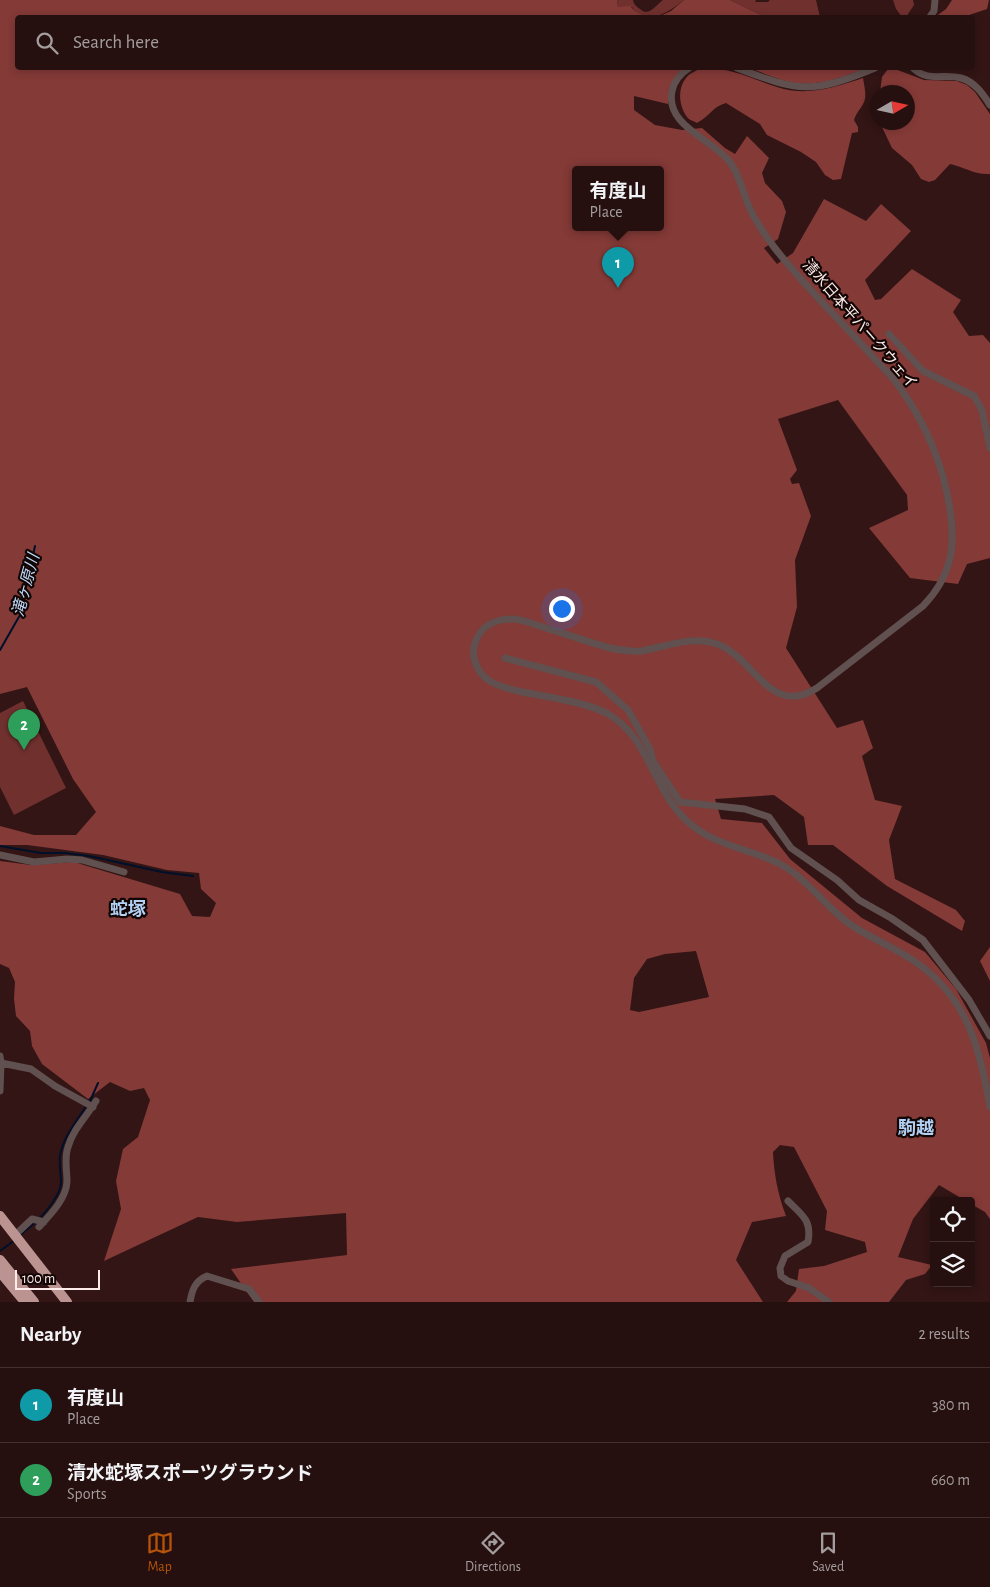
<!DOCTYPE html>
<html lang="en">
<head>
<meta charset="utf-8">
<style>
  body { margin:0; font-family:"Alegreya Sans","Noto Sans JP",sans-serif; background:#2e1918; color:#f1f3f6 }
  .controls { position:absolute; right:15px; bottom:15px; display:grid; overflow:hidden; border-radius:5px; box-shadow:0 2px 8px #0003 }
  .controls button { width:45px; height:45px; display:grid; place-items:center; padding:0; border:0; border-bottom:1px solid #42302f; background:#26100f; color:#f1f3f6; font:25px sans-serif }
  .compass { position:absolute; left:870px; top:85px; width:45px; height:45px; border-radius:50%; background:#26100f; box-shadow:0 2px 8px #0003; rotate:81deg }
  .scale { position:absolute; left:15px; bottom:12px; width:85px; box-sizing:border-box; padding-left:5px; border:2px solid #fdecea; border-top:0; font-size:14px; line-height:18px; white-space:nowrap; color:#fdecea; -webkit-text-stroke:4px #120605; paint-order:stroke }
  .you { position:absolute; left:561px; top:608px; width:18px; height:18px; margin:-12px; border:4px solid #fff; border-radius:50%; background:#1a73e8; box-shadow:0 0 0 8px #1a73e833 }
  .badge { display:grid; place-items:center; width:32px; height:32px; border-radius:50%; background:#b45309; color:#fff; font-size:16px; font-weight:700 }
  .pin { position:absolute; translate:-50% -41px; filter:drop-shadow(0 1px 2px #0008) }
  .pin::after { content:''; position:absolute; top:26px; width:18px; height:15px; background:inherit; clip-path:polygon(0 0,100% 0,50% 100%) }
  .popup { position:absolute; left:572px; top:166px; width:92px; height:65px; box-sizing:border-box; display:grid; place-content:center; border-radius:5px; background:#26100f; filter:drop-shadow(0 1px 4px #0005); font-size:16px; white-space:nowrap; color:#a49d9e }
  .popup b { font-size:19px; color:#f1f3f6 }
  .popup::after { content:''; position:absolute; left:50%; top:100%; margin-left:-10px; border:10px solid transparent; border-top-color:#26100f }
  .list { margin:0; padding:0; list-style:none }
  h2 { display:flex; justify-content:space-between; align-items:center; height:65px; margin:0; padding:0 20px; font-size:21px }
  h2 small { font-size:16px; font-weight:400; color:#a49d9e }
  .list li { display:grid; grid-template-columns:32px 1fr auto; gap:15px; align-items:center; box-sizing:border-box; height:75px; padding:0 20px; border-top:1px solid #42302f }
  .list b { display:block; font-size:19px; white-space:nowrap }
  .list p { margin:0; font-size:16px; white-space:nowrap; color:#a49d9e }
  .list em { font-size:16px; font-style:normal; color:#a49d9e }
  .icon { flex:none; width:28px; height:28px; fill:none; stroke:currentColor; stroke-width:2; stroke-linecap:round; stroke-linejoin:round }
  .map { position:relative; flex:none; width:990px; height:1302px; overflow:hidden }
  .search { position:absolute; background:#26100f; box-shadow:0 2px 8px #0003; left:15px; right:15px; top:15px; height:55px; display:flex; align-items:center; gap:12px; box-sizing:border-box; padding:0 18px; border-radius:5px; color:#a49d9e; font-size:19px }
  .sheet { height:215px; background:#26100f }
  nav { display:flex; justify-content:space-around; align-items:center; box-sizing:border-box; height:70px; border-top:1px solid #42302f; background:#26100f; font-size:14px; color:#a49d9e }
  nav a { display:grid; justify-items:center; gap:2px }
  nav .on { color:#b45309 }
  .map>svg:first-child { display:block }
</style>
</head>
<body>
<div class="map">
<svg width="990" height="1302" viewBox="0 0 990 1302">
  <rect width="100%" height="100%" fill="#321514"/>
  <!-- green -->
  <path fill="#70302e" d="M617,0H633C634,5 636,6 640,9C649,17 655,6 663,0H684C670,11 645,29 632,7H618Z
    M730,0H756L755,2H768L770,0H816L820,17H764L763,16Z
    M893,0H913L914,5L906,17H902L896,9Z
    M23,701L66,788L14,815L0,787V713Z"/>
  <!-- forest -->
  <path fill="#843a37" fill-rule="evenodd" d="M0,0H617L618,7L630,6L635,11L643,16L651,17L660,16L671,11L684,0H730L763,16L764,17L18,18V68H686L669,89L668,104L634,96V110L655,125L682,130L702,128L725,148L735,154L747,136L769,158L762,173L765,183L782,201L786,212L778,239L764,248L777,264L793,253L824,199L866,221L881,204L911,231L865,280L875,300L881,299L912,269L961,300L953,312L969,336L983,335L990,343V558L967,564L958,584L910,578L869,528L908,510L907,495L838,400L778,419L797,470L790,479L792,484L799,483L811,516L795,560L797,607L786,648L837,728L863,720L873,748L862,756L875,800L902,806L889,840L895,879L956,910L965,921L962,931L887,886L833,845H808L804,817L774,795L715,799L721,819L762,823L790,859L862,918L925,952L956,989L986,1043L990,1058V1219L985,1212L971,1204V1201H966L939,1185L913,1219L898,1257L932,1265L925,1274L906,1280L889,1302H787L796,1291L799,1269L824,1266L867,1252L865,1242L825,1230L827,1211L794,1147L780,1145L773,1152C774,1174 778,1195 786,1216L752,1222L736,1260L763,1302H254L231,1269L347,1255L346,1213L237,1222L198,1217L104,1261L121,1209L116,1181L123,1149L138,1137L150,1100L144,1088L130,1091L110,1082L88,1099L42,1064L32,1046L30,1031L16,1016L14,999L15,982L9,968L0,964V861L31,865L74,862L180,894L192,916L210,917L216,903L201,889L199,873L167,870L103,855L27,845H0V826L34,835H76L96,812L73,779L27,687L0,694ZM576,169H660V227H576ZM696,951L709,997L639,1012L630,1010L634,978L647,959L665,954Z
    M952,0H989L987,9L963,17H935L946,9Z
    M703,68C732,68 750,78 777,87C807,97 835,87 863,78C864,85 867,95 864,102C861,109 857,111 854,120L858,127V132L852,133L841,179L833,180L825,175L816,162L801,152L767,135L760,124L726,103C712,107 710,116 697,123C694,121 689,120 687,117C679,106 677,89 686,78C690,73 697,70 703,68Z
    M749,68H867C842,77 817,88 790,82C776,79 762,72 749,68Z
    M888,69H895L924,80L957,81L967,85L975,92L990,114V174C975,175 964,167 950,164L935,180L929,182L921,179L912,165L892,148L880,123L908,122V92H880L882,77Z
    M990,947V981L980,961Z"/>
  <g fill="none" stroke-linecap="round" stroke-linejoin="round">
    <!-- stream -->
    <path stroke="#00102a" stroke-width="2" d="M0,650L20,615L35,546
      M0,846L41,853H65L89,856L162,872L193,876
      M90,1101L98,1083
      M39,1219C46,1212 61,1194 61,1183C61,1174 59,1165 60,1156C63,1137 77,1121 87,1105
      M20,1235L36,1222
      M0,1251L15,1240"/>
    <!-- minor -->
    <path stroke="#60504f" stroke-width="7" d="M929,18L934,11L935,0
      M689,68C681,73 674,81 672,91C665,126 712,139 729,161C738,172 742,188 747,202C753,217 764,234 774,247C804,286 840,320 873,357C881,366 891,375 898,385C925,422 943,464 950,509C956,548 951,577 923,606L817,688C770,718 755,658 717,644C691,635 666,647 641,651C631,652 620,650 610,648C589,642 568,635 546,628C535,625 523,619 512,619C500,619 487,623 480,633C475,640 472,650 474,658C476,667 481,675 488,680C498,687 510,689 522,692C548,697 586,702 608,714C649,737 653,790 687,821C713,846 749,848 780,864C808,879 825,907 851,925C872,939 896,948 917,963C968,999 980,1049 990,1107
      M737,68C800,92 812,94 875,68
      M913,68C929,83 942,73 961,78C975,82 983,94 990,105
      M889,334L923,371L974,396L982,410L990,448
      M505,658L596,682L628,710L650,749L653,761L680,802L745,809L769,817L791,848L837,880L859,900L891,918L923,940L969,1000L990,1036
      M0,855L34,862L67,859L82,860L124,872
      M0,1056L1,1063L31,1069L55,1086L93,1107
      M0,1063H1L0,1091
      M788,1201C802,1215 812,1220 808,1242L785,1256L780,1268L781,1276L788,1281L809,1288L829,1302
      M39,1227C50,1215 66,1199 67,1182C67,1170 64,1158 68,1147C73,1129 87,1116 96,1101
      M15,1235L32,1219L44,1222
      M190,1302C192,1290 195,1281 207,1276L249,1289L259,1302"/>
    <!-- highway -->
    <path stroke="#bb9491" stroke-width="10" d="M0,1216L67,1302
      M0,1260L34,1302
      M0,1272L25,1302"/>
  </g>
  <g text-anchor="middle" stroke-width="4.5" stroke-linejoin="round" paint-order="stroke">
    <!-- street labels -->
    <g font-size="15" fill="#fdecea" stroke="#120605">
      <text transform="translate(860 324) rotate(49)" y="5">清水日本平パークウェイ</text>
    </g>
    <!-- water labels -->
    <g font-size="16" font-style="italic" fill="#bed9f9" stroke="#120605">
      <text transform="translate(25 585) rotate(-75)" y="6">滝ヶ原川</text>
    </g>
    <!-- quarter labels -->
    <g font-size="18" font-weight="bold" fill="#b3d1f5" stroke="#120605">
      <text x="128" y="915">蛇塚</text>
      <text x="916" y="1134">駒越</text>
    </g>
  </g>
</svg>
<div class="controls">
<button><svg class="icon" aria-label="locate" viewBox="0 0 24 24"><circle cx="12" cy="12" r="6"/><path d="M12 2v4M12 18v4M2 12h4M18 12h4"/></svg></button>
<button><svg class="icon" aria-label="layers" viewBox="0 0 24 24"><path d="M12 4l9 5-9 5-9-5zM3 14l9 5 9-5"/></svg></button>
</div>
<svg class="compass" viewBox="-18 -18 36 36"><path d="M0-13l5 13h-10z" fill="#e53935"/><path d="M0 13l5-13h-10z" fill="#a49d9e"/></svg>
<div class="scale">100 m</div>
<div class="you"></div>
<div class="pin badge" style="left:618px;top:288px;background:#0f9aa8">1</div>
<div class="popup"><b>有度山</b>Place</div>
<div class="pin badge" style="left:24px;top:750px;background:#2e9e5b">2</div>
<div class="search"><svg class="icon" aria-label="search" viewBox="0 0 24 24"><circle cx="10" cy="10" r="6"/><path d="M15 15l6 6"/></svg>Search here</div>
</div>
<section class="sheet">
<h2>Nearby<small>2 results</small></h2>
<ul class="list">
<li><span class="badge" style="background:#0f9aa8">1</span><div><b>有度山</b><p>Place</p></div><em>380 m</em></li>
<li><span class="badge" style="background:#2e9e5b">2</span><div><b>清水蛇塚スポーツグラウンド</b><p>Sports</p></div><em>660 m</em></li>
</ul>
</section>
<nav>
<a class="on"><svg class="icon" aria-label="map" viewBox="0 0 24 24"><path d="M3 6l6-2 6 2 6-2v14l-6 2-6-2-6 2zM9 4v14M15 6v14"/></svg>Map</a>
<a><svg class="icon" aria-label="directions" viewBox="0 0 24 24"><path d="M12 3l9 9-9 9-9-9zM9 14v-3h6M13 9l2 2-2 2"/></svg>Directions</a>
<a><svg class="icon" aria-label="saved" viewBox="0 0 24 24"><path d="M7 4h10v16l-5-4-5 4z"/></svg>Saved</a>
</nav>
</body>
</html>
